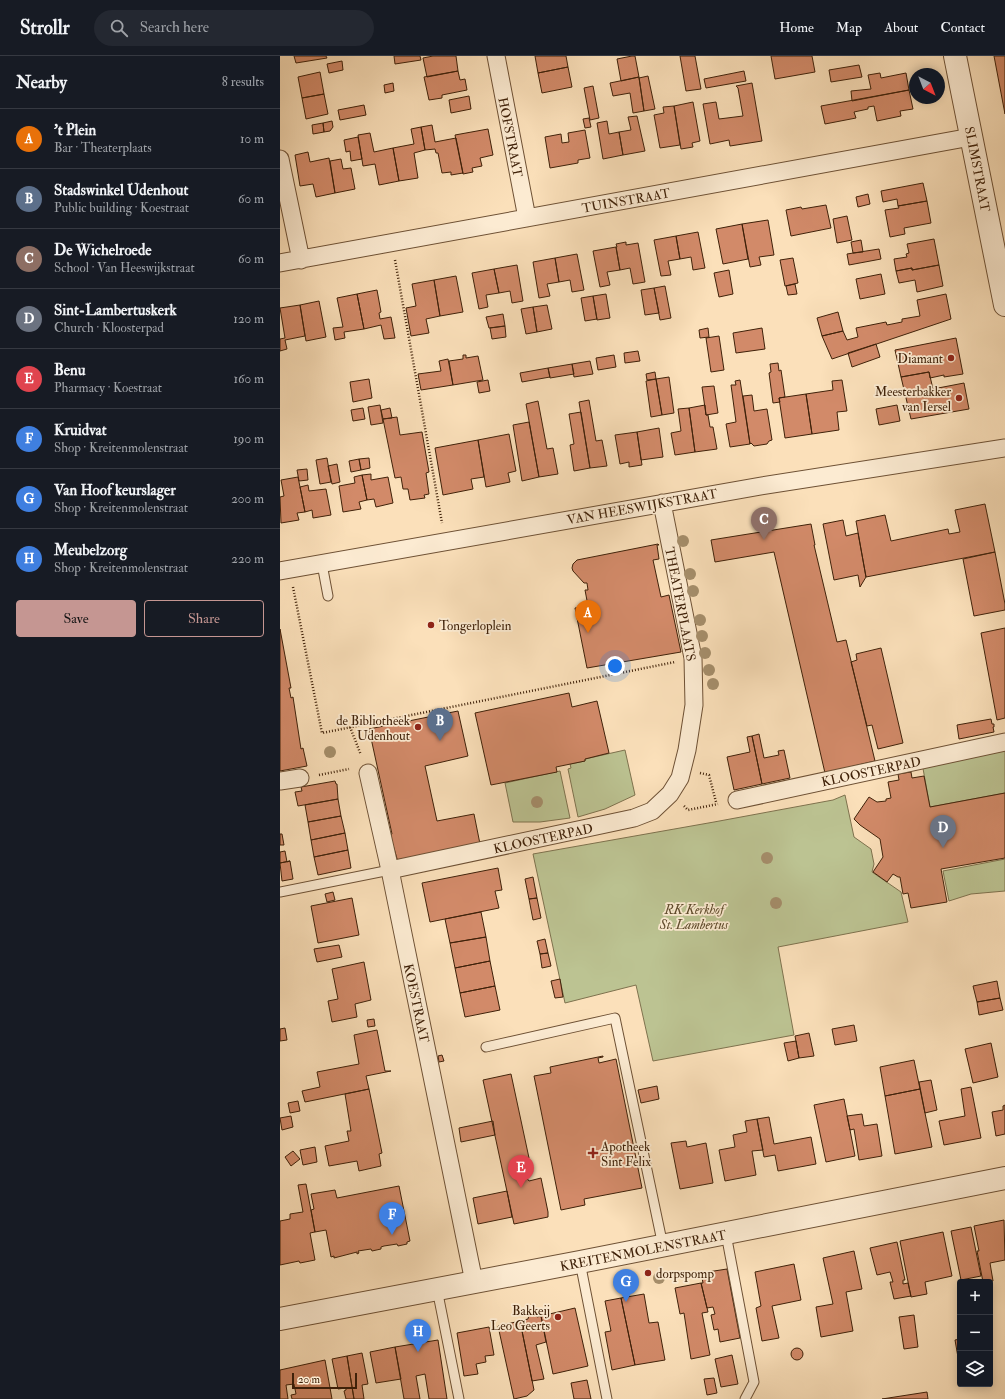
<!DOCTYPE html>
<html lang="en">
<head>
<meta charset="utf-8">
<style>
  body { margin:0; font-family:"IM FELL Double Pica",serif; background:#242831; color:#f1f3f6 }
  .controls { position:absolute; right:12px; bottom:12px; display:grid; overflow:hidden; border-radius:4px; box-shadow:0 2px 10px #0003 }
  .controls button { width:36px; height:36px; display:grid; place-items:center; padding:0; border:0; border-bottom:1px solid #363941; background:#171b24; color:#f1f3f6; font:20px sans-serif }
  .compass { position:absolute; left:629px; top:12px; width:36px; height:36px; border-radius:50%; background:#171b24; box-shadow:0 2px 10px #0003; rotate:138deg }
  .scale { position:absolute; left:12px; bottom:10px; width:65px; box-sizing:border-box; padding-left:4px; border:2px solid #3f2109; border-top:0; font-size:11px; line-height:14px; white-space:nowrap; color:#3f2109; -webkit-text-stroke:3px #fcebd2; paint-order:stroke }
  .you { position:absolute; left:335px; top:610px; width:14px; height:14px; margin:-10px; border:3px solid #fff; border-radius:50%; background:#1a73e8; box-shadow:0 0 0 6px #1a73e833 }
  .badge { display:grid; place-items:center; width:26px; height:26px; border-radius:50%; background:#c59692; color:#fff; font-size:13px; font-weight:700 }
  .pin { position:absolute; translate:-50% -33px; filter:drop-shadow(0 1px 2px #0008) }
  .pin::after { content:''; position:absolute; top:21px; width:14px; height:12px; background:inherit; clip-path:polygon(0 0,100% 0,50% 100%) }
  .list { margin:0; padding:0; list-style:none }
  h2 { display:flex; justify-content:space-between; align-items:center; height:52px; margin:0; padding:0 16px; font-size:17px }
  h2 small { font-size:13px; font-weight:400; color:#9ea1a6 }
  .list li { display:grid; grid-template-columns:26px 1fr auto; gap:12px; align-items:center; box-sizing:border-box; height:60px; padding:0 16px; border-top:1px solid #363941 }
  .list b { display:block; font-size:15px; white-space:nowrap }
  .list p { margin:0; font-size:13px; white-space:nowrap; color:#9ea1a6 }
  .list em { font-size:13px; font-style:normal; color:#9ea1a6 }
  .actions { display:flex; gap:8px; padding:12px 16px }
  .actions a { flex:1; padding:9px 0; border:1px solid #c59692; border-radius:4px; text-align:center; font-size:14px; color:#c59692 }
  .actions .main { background:#c59692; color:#111 }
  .icon { flex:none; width:22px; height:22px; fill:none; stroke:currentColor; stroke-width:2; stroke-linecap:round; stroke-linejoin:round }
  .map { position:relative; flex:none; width:725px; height:1343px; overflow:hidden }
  header { display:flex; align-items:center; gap:24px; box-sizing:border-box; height:56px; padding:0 20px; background:#171b24; border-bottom:1px solid #363941 }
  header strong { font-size:19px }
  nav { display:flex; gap:22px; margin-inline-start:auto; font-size:14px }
  .search { width:280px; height:36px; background:#242831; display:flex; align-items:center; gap:10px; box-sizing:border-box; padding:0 14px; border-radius:22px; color:#9ea1a6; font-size:15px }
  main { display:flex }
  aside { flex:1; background:#171b24 }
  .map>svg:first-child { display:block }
</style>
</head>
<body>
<header>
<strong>Strollr</strong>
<div class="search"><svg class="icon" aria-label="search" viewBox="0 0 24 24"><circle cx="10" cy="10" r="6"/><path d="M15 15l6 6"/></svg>Search here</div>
<nav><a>Home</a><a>Map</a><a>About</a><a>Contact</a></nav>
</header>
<main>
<aside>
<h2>Nearby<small>8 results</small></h2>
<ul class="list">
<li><span class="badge" style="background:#e8710a">A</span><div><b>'t Plein</b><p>Bar · Theaterplaats</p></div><em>10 m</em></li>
<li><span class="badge" style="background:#5c6f8a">B</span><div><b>Stadswinkel Udenhout</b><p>Public building · Koestraat</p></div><em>60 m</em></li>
<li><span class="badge" style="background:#8d6e63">C</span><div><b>De Wichelroede</b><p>School · Van Heeswijkstraat</p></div><em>60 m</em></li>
<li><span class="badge" style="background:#6b7280">D</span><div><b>Sint-Lambertuskerk</b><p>Church · Kloosterpad</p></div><em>120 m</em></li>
<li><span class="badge" style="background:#e0444e">E</span><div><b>Benu</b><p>Pharmacy · Koestraat</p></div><em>160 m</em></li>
<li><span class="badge" style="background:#3f7fe0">F</span><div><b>Kruidvat</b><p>Shop · Kreitenmolenstraat</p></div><em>190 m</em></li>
<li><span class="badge" style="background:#3f7fe0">G</span><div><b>Van Hoof keurslager</b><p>Shop · Kreitenmolenstraat</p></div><em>200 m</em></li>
<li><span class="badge" style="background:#3f7fe0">H</span><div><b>Meubelzorg</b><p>Shop · Kreitenmolenstraat</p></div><em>220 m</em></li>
</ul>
<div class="actions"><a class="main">Save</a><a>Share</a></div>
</aside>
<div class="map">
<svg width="725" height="1343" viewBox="0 0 725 1343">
  <rect width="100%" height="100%" fill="#fbe0ba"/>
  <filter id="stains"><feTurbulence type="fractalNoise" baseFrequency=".005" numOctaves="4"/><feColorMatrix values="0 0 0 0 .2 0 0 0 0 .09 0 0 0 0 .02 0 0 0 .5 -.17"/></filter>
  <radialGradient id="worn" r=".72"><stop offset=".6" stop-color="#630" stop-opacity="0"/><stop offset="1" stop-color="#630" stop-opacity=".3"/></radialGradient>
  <!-- green -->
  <path fill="#bcc392" stroke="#7e724e" d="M725,692V737L650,751L642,707Z
    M345,694L355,739L325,753L298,761L288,713L291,712L290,708L305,705V703Z
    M280,715L290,762L260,766H233L225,727Z
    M565,739L574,781L591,793L594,808L592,816L621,836L628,866L498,891L514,979L373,1005L356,929L285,947L253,798L434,766L553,744Z
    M725,803V835L691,838L669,845L663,815Z"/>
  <!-- building -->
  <path fill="#d28a69" stroke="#3f2109" d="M14,0H46L47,2L16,7Z
    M114,0H140L141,4L115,8Z
    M153,0H176L178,15L147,21L143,2Z
    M255,0H286L288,11L258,17Z
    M352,0H355L359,21L341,25L337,3Z
    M400,0H415L421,33L406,35Z
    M491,0H532L535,16L495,23Z
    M714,0H725V58Z
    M62,5L63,14L49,17L47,8Z
    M579,9L582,21L551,26L549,14Z
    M288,11L292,31L262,37L258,17Z
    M178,15L180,24L185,23L187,34L162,39V42L149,44L144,21Z
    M464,15L466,25L426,32L424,23Z
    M40,16L44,38L22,42L18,21Z
    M600,17L601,22L626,17L629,34L572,45L571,35L591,33L588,19Z
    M368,20L375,53L364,55L359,22Z
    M359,21L364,55L353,57L350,37L333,40L330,27Z
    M113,27L114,35L105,37L104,29Z
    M472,27L482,85L450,90L449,84L430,88L423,48L436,46L439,63L463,60L458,32L456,30Z
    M313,30L319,62L310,64L304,32Z
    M629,34L633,53L620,55L621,60L597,65L594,50L588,51V53L574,56L576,62L545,68L541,50Z
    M44,38L48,58L26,63L22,42Z
    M189,40L191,53L171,57L169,44Z
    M413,46L420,85L412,87L413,91L401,93L394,50Z
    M84,49L86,59L60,64L58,54Z
    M394,50L400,89L380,92L374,59L384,57L383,51Z
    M357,60L365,95L343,99L339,76L351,74L348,61Z
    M309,62L311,71L305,72L303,63Z
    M52,65L53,71L50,75L44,76L43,67Z
    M327,65L329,78L339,76L343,99L323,103L317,67Z
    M43,67L44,76L33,78L32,69Z
    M152,69L155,86L176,82L183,117L171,119V116L162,117L158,97H156L155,93L145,94L141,71Z
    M141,71L145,94L134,97L138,122L119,125L113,92L134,88L131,73Z
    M208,73L213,99L200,102L202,110L192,112L193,116L183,118L175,79Z
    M305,74L310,102L298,104V107L270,112L265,81L281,78L282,87L289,86L288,77Z
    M90,77L94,96L113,92L119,125L99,129L95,108L83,110L78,79Z
    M78,81L82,103L71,105L70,95L66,96L64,84Z
    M28,96L30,106L49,102L55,137L36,141L33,128L20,130L15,99Z
    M61,103L63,113L71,112L75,133L55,137L50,105Z
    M643,127L647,145L618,150L617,143L603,146L601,135Z
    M588,138L590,148L578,151L576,141Z
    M647,145L651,167L624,172L625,178L610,181L605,154L619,152L618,150Z
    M546,149L551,172L511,180L506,154L521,151L522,153Z
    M567,160L572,184L557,187L553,163Z
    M488,164L494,199L479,201L481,209L470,211L462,168Z
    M462,168L468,203L443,208L436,173Z
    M418,176L425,212L413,214L411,201L400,203L396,180Z
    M396,180L400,203L388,205L391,219L381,220L374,184Z
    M654,183L659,209L632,214V212L616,215L614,203L627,201L626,198L629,197L627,188Z
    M581,184L583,196L573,197L571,186Z
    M346,186V189L358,187L365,226L353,228L350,212L340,214L336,191H337L336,188Z
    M336,191L340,214L327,216L330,229L320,231L313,195Z
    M599,193L601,203L569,209L567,198Z
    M297,198L304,234L292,236L290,224L279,226L275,202Z
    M275,202L279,226L267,228L270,240L259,242L253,206Z
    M513,202L518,227L505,230L500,204Z
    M237,209L243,245L232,247L230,235L219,237L214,213Z
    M659,209L663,230L637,236L635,224L619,227L616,215L632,212V214Z
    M214,213L219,237L206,239L208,251L199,253L192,217Z
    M449,214L453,238L439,241L434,217Z
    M601,218L605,238L580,243L576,223Z
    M176,220L183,256L160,260L154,224Z
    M154,224L160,260L146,263L149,277L131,280L126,252L136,250L132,228Z
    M515,228L517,238L508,239L506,230Z
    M385,230L391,262L380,264L374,232Z
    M374,232L379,257L365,259L361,234Z
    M97,234L101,256L99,257L100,263L111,261L115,282L104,283L101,269L84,273L77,238Z
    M77,238L84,273L64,276L65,282L55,284L53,272L63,271L57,242Z
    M326,238L330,262L317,264L313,240Z
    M666,238L671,263L552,303L542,280L563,275L567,284L578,281L576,272L606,266L607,269L622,266V263L640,260L637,244Z
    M313,240L317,263L305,265L301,242Z
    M39,245L46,281L26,285L20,249Z
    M20,249L25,280L5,284L7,293L0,295V283L5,282L0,252Z
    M267,249L272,273L257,276L253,251Z
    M253,251L257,276L246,278L241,253Z
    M558,256L563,275L542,280L537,262Z
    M223,258L225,270L209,272L206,261Z
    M225,270L226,281L212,283L210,272Z
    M428,272L429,281L420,282L419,274Z
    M482,272L485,293L456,297L453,277Z
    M439,280L444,314L431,316L426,282Z
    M676,282L683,318L664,321V319L650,322L649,316L621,321L615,294Z
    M596,288L600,301L572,311L568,297Z
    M358,295L360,305L345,307L344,297Z
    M183,299H186V302L198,300L203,324L173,329L169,305L183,303Z
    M334,299L336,311L318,314L316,302Z
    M168,303L173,329L141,334L138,318L161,315L159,305Z
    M310,305L313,318L294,321L292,308Z
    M498,307L499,315L501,314L505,341L499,342L500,346L493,347L489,317L491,316L490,308Z
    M292,308L294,318L270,322L268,312Z
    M268,312L270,321L242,326L240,317Z
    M375,316L376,323L367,324L366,318Z
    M649,316L653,333L684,327L689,353L631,363L621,321Z
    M389,321L394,357L382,359L376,323Z
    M89,323L92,342L73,346L70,326Z
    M376,323L382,359L371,361L366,325Z
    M208,324L210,335L199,337L197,326Z
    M460,324L470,388L450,391L446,368L456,366L451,329H456L455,325Z
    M562,324L567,355L557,356L559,374L532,378L526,338L553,334L552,325Z
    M434,330L438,357L426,359L422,331Z
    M526,338L532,378L505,382L499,342Z
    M472,339L474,355L487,353L492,384L489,385L487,388L474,390L471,387L470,388L463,340Z
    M309,344L316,385L322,384L327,410L310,412L299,346Z
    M258,345L267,393L273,392L278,418L259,421L246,348Z
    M100,349L103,367L91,369L88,351Z
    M425,349L426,359H428L430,371H433L437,393L415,396L409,352Z
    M617,349L620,365L599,369L596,353Z
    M83,352L85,363L73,365L71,354Z
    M110,352L112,362L103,363L101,354Z
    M409,352L415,396L395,399L391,377L401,375L398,353Z
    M301,356L310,412L294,415L290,389L294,388L289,358Z
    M117,361L120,379L142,376L149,416L146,417L149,438L144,439L145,442L130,444L128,433H123L121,421L115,422L103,363Z
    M249,366L259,421L242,425L233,369Z
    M379,372L383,401L361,404L357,376Z
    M357,376L362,409L349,411V406L340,408L335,379Z
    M229,378L236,415L228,417L230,426L206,431L198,384Z
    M198,384L204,421L191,423L193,433L163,439L155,392Z
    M47,402L51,426L40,428L36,404Z
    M89,402L90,412L81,414L79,403Z
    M79,403L81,414L71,416L69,405Z
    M57,408L60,426L52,428L48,410Z
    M27,413L28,424L19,425L17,414Z
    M91,418V424L108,421L113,447L96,451L94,443L87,444L82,419Z
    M82,419L87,444L79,446L81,453L63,456L59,430L75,427L74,421Z
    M18,421L25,456L17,457L19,464L1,467L0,441L4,440L1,424Z
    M28,429L29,435L46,433L51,459L33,462L32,454L25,456L20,431Z
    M705,448L715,496L586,521L576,465L605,459L611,485L668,473L669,478L680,476L675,454Z
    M563,464L566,480L578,477L586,521L580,531L578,519L554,524L543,468Z
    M531,468L535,489H534L557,586L566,584L595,705L545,717L494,496L435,506L431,484Z
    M378,488L379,489H377L379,503L373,504L381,541L389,539L401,596L307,612L295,552L308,550L305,534H308L307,527H304L293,515L292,512L293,508L297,504Z
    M715,496L725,548V554L694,560L683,503Z
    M725,572V662L717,664L701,577Z
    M0,573L11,632H9L11,642L13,641L21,693L23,692L27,710L0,715Z
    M601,592L623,687L598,693L592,669L587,670L571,606L577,604L576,598Z
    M289,637L292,651L317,645L329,697L305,703V705L276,711L277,716L211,729L195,657Z
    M178,655L188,700L145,710L157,765L194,758L200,788L118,806L110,779L112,778L89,673Z
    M711,663L712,668H714V671H713L714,676L679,683L677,669Z
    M479,678L484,702L499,699L498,695L504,694L510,722L482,728L472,680Z
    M472,680L482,728L454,734L447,701L470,696L467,681Z
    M631,716L632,722L644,720L650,751L725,737V802L661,813L667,846L631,852L628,837L623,838L620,821H618L613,818L607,826L593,816L603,801L600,783L580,769L574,763L589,741L597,746L606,745V743L611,742L608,726L619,724L618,718Z
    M55,725L56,728H57L58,743L18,750L15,736L22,735L21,731Z
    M58,743L61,760L28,766L25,749Z
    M61,760L65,777L31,784L28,766Z
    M65,777L68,794L34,801L31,784Z
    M0,778H2L4,789H0Z
    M68,794L71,812L38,819L34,801Z
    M5,795L7,806L10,805L0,807V796Z
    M10,805L13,823L2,825L0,807Z
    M218,812L222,834L215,835L219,852L150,866L142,827Z
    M253,821L257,842L249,843L245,823Z
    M53,836L55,844L47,846L45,838Z
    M72,842L79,879L38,887L31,850Z
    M257,842L261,862L253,864L249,843Z
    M201,856L206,881L170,887L165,863Z
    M206,881L210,905L175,912L170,887Z
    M265,883L268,897L260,898L257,885Z
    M59,889L62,901L37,906L34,893Z
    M268,897L271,910L262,912L260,898Z
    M210,905L215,930L180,937L175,912Z
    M84,906L91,944L75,948L77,961L52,966L48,945L58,943L52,913Z
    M280,923L283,941L275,942L271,925Z
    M717,925L720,942L697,946L693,930Z
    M215,930L220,954L185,961L180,937Z
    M720,942L723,954L699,959L697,946Z
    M94,963L95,970L88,971L87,964Z
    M574,969L577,985L555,989L552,973Z
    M5,972L7,984L0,985V973Z
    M97,974L105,1015H111L86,1020L89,1033L25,1046L22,1035L40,1031L37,1016L79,1008L74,979Z
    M529,977L534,1000L519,1002L515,980Z
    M516,985L519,1002L508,1005L504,987Z
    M711,987L718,1021L693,1027L685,993Z
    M162,999L164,1005L159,1006L158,1000Z
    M323,1000V1001L318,1002L319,1007L336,1003L362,1132L304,1143L305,1149L281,1154L254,1020L271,1017L270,1011Z
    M634,1004L640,1033L605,1040L600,1011Z
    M231,1018L249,1102L236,1105L237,1109L249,1125L261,1122L268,1156V1161L234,1168L203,1024Z
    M651,1024L657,1054L645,1057L639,1026Z
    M377,1030L379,1043L361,1047L358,1034Z
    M691,1031L701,1082L664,1089L659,1065L685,1060L681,1033Z
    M89,1033L102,1097L99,1098L101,1110L79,1115L77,1105L49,1110L45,1090L69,1085L67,1075H71L65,1038Z
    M640,1033L652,1091L615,1098L605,1040Z
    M564,1043L575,1100L546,1106L534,1049Z
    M18,1045L20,1055L10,1057L8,1047Z
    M725,1049V1078L716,1080L712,1056L723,1054V1050Z
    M582,1058L584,1070L597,1068L602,1100L579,1104L574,1073L570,1074L567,1060Z
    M11,1060L13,1071L2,1074L0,1062Z
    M489,1061L494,1088L531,1081L536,1108L498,1115L495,1099L484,1101L477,1063Z
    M477,1063L483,1094L472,1095L476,1119L445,1125L439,1094L455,1091L453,1079L467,1076L465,1065Z
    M213,1065L215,1079L181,1086L179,1072Z
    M406,1085L407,1091L426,1087L433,1127L400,1133L391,1087Z
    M35,1091L37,1106L23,1109L20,1094Z
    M13,1095L20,1103L11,1110L5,1101Z
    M26,1128L35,1176L30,1177L35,1204L20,1207L19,1205L0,1209V1165L10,1163V1158L23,1156L18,1129Z
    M119,1130L130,1185L127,1186V1188L118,1190L117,1188L104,1190L101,1191V1193L92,1195L91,1193L78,1195L79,1197L77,1198V1196L54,1202V1200L51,1201L46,1174L35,1176L31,1154L34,1153L31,1138L55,1134L57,1142Z
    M227,1135L232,1161L198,1168L193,1142Z
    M724,1164L725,1204L710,1207L713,1225L703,1226L697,1195H699L694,1170Z
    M691,1171L701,1220L681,1224L671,1175Z
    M663,1176L672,1220L645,1226L647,1238L631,1241L620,1185Z
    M617,1186L625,1224H623V1228L628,1227L631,1240L614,1243L610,1226H613L610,1216L597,1219L590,1192Z
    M574,1195L582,1233L566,1236L573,1275L541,1281L536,1251L553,1248L543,1202Z
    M514,1208L521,1244L492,1250L499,1282L482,1285L476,1252L481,1250L475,1216Z
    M447,1213L460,1282L440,1286L438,1273L434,1274L431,1259L435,1258L433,1251L427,1252L421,1227H423L421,1217Z
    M421,1227L428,1256L422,1257L430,1299L411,1303L404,1257L400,1258L395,1232Z
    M364,1238L369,1267L378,1266L385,1304L355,1309L341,1242Z
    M341,1242L355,1309L332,1314L325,1276L331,1275L325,1245Z
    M295,1252L308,1310L273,1318L261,1260Z
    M255,1258L257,1261L261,1260L266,1286L256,1289L264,1323L252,1325L240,1265L248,1263L249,1259Z
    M634,1259L638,1291L624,1293L619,1261Z
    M240,1265L254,1334L247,1340L234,1343L218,1270Z
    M209,1271L214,1299L205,1300L206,1306L196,1308L198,1318L184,1320L177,1277Z
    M680,1283V1307H679L675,1284Z
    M158,1284L167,1343H149L145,1318L136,1320L140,1343H124L115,1291Z
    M115,1291L121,1323L96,1327L90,1296Z
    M511 1298a6 6 0 1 1 12 0a6 6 0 1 1-12 0Z
    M82,1297L88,1328L82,1329L84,1343H74L67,1300Z
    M452,1299L458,1328L441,1331L435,1303Z
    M67,1300L74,1343H66L64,1335L66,1334V1332L58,1333L52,1303Z
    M45,1304L52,1343H12L11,1339L16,1338L14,1328L6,1329L8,1343H0V1314Z
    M434,1322L437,1337L427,1339L424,1323Z
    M307,1324L311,1343H294L291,1327Z
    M647,1336L648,1343H602Z"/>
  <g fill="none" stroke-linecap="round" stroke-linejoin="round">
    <!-- service casing -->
    <g stroke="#6e5135" stroke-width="11">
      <path id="service" d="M42,508L48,540
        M0,836L110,814
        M206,991L335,962L383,1190
        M446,1178L474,1326L465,1343
        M300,1206L327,1343
        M157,1233L179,1343"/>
    </g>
    <!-- minor casing -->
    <g stroke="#6e5135" stroke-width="19">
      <path id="minor" d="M216,0L247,162
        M0,103L21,204
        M0,207L691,81
        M0,515L481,430L725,392
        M88,717L110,814L194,1226
        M0,725L20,722
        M457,744L725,686
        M110,814L354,762L372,755L390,738L400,722L407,694L414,649L413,602L382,447"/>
    </g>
    <!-- tertiary casing -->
    <g stroke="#6e5135" stroke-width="24">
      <path id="tertiary" d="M675,0L725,249
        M0,1263L300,1206L725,1122"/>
    </g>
    <!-- path -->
    <path stroke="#3f2109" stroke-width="2.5" stroke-dasharray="1 2" stroke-linecap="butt" d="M115,204L162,467
      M13,531L42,677L395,606
      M70,671L81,699
      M420,717L429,719L436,746
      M39,719L69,713
      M404,750L408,754L438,748"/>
    <!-- service -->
    <use href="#service" stroke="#fcebd2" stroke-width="9"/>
    <!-- minor -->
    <use href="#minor" stroke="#fcebd2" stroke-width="17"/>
    <!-- tertiary -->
    <use href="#tertiary" stroke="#fcebd2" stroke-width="22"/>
  </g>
  <!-- trees -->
  <g fill="#a58e6b">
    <circle cx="403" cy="485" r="6"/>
    <circle cx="410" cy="518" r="6"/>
    <circle cx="413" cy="535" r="6"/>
    <circle cx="420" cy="564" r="6"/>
    <circle cx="422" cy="580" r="6"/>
    <circle cx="425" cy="597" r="6"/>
    <circle cx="429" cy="614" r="6"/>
    <circle cx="433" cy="628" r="6"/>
    <circle cx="50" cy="696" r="6"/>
    <circle cx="257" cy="746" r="6"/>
    <circle cx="487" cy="802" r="6"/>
    <circle cx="496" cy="847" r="6"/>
    <circle cx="379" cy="1222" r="6"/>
  </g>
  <!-- markers -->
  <g fill="#8f2418" stroke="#fcebd2" stroke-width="1.5">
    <circle cx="671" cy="302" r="4"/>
    <circle cx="679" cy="342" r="4"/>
    <circle cx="151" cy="569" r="4"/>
    <circle cx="138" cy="671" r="4"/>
    <path d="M311 1091h4v4h4v4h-4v4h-4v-4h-4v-4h4z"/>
    <circle cx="368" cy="1217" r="4"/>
    <circle cx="278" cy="1261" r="4"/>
  </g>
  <g text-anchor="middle" stroke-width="3.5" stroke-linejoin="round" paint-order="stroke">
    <!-- street labels -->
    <g font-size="13" fill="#3f2109" stroke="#fcebd2">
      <text transform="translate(231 81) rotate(79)" y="5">HOFSTRAAT</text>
      <text transform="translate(698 113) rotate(79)" y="5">SLIMSTRAAT</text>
      <text transform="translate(346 144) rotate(-10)" y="5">TUINSTRAAT</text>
      <text transform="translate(362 450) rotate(-10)" y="5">VAN HEESWIJKSTRAAT</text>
      <text transform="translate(401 548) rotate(79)" y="5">THEATERPLAATS</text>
      <text transform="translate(591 715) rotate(-12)" y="5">KLOOSTERPAD</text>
      <text transform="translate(263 782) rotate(-12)" y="5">KLOOSTERPAD</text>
      <text transform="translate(137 947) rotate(78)" y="5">KOESTRAAT</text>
      <text transform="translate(363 1194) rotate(-11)" y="5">KREITENMOLENSTRAAT</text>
    </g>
    <!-- poi labels -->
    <g font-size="13" fill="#3f2109" stroke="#fcebd2" text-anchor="end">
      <text x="663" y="307">Diamant</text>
      <text x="671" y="340">Meesterbakker<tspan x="671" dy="15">van Iersel</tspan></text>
      <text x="159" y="574" text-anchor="start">Tongerloplein</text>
      <text x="130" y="669">de Bibliotheek<tspan x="130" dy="15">Udenhout</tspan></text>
      <text x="321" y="1095" text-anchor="start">Apotheek<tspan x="321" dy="15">Sint Felix</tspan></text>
      <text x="376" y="1222" text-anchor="start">dorpspomp</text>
      <text x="270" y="1259">Bakkeij<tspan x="270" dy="15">Leo Geerts</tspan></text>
    </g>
    <!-- park labels -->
    <g font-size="13" font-style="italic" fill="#5e4a2b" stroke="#fcebd2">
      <text x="414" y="858">RK Kerkhof<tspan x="414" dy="15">St. Lambertus</tspan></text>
    </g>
  </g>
  <rect width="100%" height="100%" filter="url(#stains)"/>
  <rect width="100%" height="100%" fill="url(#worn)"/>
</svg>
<div class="controls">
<button>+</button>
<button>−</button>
<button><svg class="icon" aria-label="layers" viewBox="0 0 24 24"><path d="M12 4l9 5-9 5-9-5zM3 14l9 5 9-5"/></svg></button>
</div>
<svg class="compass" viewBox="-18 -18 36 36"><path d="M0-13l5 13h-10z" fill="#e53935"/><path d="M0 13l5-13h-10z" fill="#9ea1a6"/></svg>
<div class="scale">20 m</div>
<div class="you"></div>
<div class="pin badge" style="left:308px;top:577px;background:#e8710a">A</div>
<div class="pin badge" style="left:160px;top:685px;background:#5c6f8a">B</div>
<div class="pin badge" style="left:484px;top:484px;background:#8d6e63">C</div>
<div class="pin badge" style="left:663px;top:792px;background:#6b7280">D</div>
<div class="pin badge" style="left:241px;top:1132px;background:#e0444e">E</div>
<div class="pin badge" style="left:112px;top:1179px;background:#3f7fe0">F</div>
<div class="pin badge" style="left:346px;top:1246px;background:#3f7fe0">G</div>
<div class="pin badge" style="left:138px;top:1296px;background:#3f7fe0">H</div>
</div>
</main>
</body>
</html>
